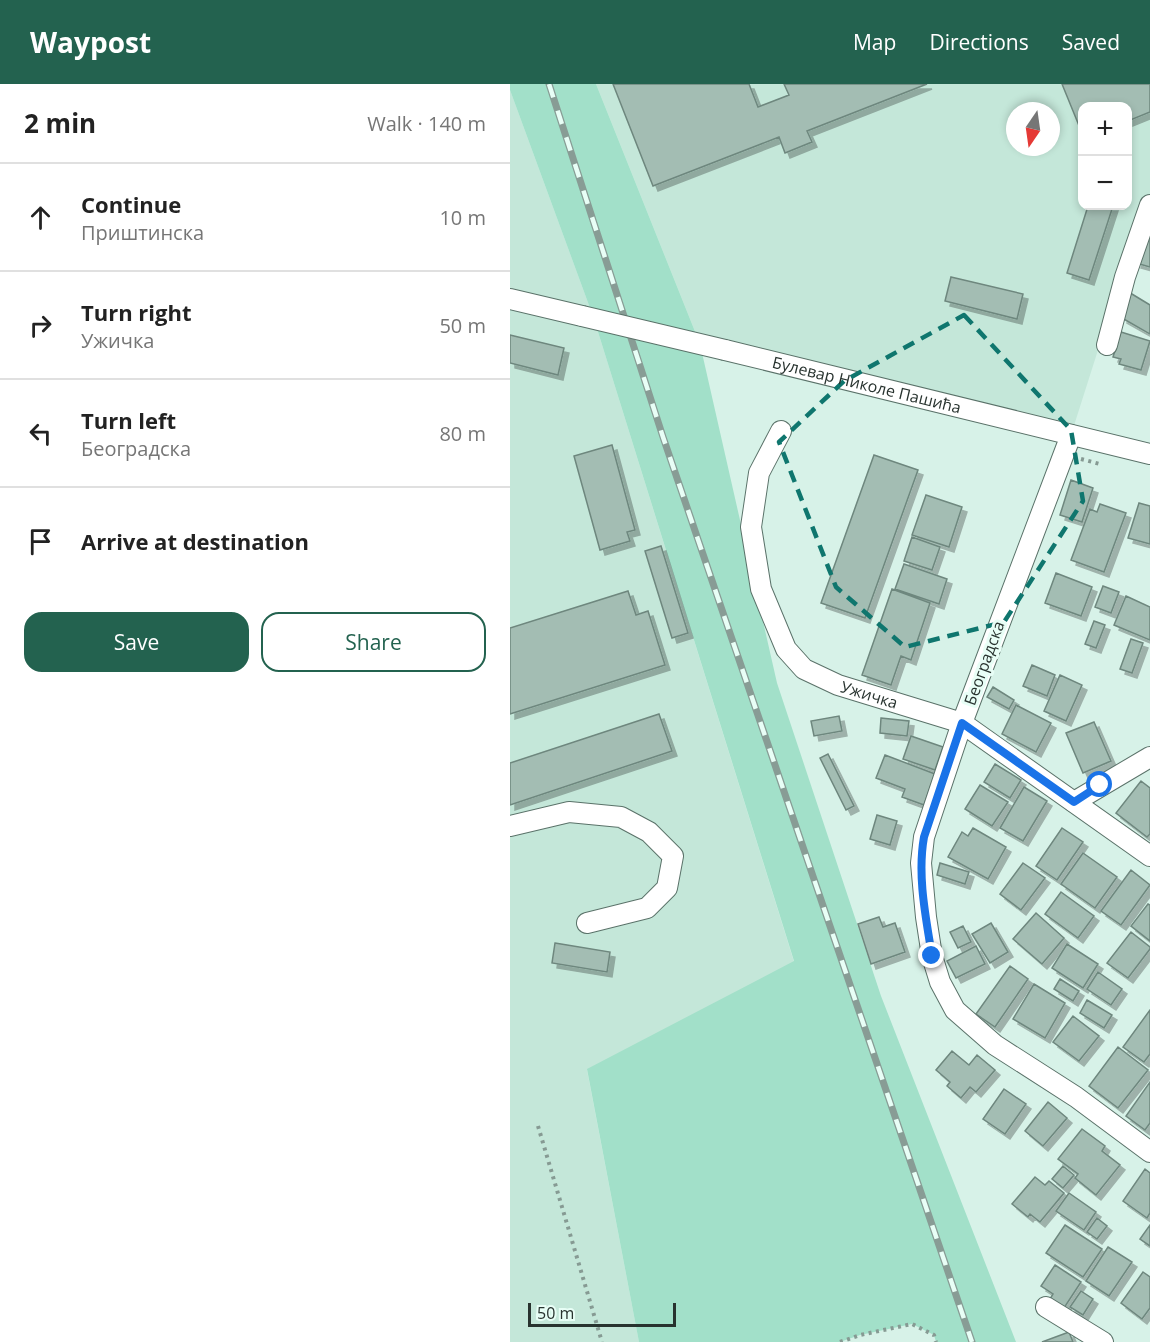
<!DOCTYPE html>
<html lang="en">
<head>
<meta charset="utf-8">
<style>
  body { margin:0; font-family:"Open Sans",sans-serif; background:#f6f6f6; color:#222 }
  .controls { position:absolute; right:18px; top:18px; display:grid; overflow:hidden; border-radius:12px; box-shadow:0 3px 9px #0003 }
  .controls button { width:54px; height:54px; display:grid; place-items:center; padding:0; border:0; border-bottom:2px solid #e0e0e0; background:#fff; color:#222; font:30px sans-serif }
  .compass { position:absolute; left:496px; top:18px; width:54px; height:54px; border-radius:50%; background:#fff; box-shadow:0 3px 9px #0003; rotate:193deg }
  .scale { position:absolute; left:18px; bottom:15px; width:148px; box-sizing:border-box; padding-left:6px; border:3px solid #28332f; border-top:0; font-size:16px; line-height:21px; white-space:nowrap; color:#28332f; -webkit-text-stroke:4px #e8fef6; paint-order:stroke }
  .stop { position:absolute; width:18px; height:18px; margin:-14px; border:4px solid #1a73e8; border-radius:50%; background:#fff }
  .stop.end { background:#1a73e8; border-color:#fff; box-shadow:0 2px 6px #0008 }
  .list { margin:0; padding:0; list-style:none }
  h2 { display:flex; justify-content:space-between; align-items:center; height:78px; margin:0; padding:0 24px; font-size:26px }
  h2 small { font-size:20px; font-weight:400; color:#767676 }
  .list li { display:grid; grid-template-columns:39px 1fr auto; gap:18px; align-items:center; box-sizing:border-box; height:108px; padding:0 24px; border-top:2px solid #e0e0e0 }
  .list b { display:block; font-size:22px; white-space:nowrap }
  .list p { margin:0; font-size:20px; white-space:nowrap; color:#767676 }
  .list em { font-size:20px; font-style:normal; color:#767676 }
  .actions { display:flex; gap:12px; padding:18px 24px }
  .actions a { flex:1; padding:14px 0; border:2px solid #23624f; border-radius:18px; text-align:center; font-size:21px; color:#23624f }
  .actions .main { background:#23624f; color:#fff }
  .icon { flex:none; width:33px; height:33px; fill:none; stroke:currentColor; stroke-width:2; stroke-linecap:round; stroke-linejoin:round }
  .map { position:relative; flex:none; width:640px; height:1258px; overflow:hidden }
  header { display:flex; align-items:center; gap:36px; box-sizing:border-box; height:84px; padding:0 30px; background:#23624f; color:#fff }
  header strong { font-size:28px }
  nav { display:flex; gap:33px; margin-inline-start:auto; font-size:21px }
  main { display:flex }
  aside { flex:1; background:#fff }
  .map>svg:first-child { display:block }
</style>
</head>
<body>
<header>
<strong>Waypost</strong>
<nav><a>Map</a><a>Directions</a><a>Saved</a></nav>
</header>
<main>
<aside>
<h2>2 min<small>Walk · 140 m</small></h2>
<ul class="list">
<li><svg class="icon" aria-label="ahead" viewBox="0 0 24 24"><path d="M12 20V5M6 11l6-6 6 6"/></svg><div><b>Continue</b><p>Приштинска</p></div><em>10 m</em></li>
<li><svg class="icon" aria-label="right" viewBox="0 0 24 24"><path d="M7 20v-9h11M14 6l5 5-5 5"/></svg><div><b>Turn right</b><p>Ужичка</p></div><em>50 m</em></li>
<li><svg class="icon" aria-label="left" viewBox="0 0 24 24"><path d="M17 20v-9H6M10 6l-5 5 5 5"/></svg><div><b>Turn left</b><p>Београдска</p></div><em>80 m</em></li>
<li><svg class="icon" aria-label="arrive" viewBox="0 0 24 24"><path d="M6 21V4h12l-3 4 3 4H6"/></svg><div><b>Arrive at destination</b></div></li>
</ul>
<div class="actions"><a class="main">Save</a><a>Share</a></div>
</aside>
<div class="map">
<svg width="640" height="1258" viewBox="0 0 640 1258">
  <defs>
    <filter id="shadow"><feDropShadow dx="5" dy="5" stdDeviation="0" flood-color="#0004"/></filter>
  </defs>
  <rect width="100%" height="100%" fill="#d7f2e8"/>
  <!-- built -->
  <path fill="#c4e7d9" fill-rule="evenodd" d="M86,0H640V116L630,134L561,351L190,260ZM572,22H618V122H572ZM505,27H541V63H505Z
    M0,6L84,235L284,878L77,986L129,1258H0Z"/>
  <!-- green -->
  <path fill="#a2e0c9" d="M0,0H86L190,260L267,599L371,912L506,1258H426L424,1251L402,1240L350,1251L330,1258H129L77,985L284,877L84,235L0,6Z"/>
  <!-- building -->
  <path fill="#a3bdb3" stroke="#6e877e" stroke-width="1.5" filter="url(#shadow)" d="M103,0H239L248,23L279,11L274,0H417L297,47L302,58L275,69L269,53L143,102Z
    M552,0H640V28L618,37V22H572V49Z
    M578,122H603L579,196L557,189Z
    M640,132V183L626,179Z
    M441,193L513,210L507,235L435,217Z
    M617,207L640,221V250L612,234Z
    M611,248L640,257L631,286L609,280L611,275L603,273Z
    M0,251L54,264L48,291L0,279Z
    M102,361L125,446L117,448L120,457L90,466L64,372Z
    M364,371L408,386L355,534L311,519Z
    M561,396L583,404L572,438L550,431Z
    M416,411L452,423L439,463L402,451Z
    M629,419L640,422V460L618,454Z
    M590,420L616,429L594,488L561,476L580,425L587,428Z
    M402,453L430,463L422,486L394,477Z
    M151,462L178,549L162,554L135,467Z
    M394,480L437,495L429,520L385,505Z
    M546,489L582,503L571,532L535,519Z
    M593,502L609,508L601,529L585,523Z
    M382,505L420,519L401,576L391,572L381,601L352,591Z
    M118,507L126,531L138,527L155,581L0,630V544Z
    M616,512L640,523V556L604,541Z
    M584,537L595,541L586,564L575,560Z
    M621,555L633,559L622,589L610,585Z
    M522,581L545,591L537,612L513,602Z
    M550,591L572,601L556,637L534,627Z
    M483,603L504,616L499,625L477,613Z
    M506,621L541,639L526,668L492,650Z
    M149,630L162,667L0,721V679Z
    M329,632L332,647L304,652L301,637Z
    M371,634L399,637L397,652L370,649Z
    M584,638L601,677L573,689L556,649Z
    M401,652L433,663L425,686L393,675Z
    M318,670L344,722L336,726L310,674Z
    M375,671L425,690L414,721L392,713L395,705L366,694Z
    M485,680L511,696L500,714L474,698Z
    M631,697L640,704V750L637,753L606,729Z
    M470,701L498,718L482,742L455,725Z
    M514,703L537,717L513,757L490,744Z
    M367,731L387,737L380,761L360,755Z
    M463,744L496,763L478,795L438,773L452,748L458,752Z
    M552,744L573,758L547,796L526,782Z
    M573,769L607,793L585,824L551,800Z
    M430,779L459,788L455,800L427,791Z
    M513,779L535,794L511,826L490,810Z
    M621,786L640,801L611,841L591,827Z
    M551,808L584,832L568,854L535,830Z
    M638,820L640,821V857L621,842Z
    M526,829L554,854L532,880L503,855Z
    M369,833L373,843L385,839L395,868L361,880L348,840Z
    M481,839L498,868L480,879L462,850Z
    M453,842L461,858L448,864L440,848Z
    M621,848L640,863V865L618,894L597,879Z
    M45,859L100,868L97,888L42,879Z
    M557,860L588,880L573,904L542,884Z
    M466,862L475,880L446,894L437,877Z
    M500,882L518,895L485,943L466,930Z
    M588,888L612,905L601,921L577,905Z
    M550,895L569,907L563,917L544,905Z
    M524,900L555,919L535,954L503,935Z
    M577,916L602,931L594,944L570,929Z
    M640,926V970L634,978L613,963Z
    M563,932L589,952L569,977L543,958Z
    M608,963L638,986L608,1024L579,1002Z
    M442,967L459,981L467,971L485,986L466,1008L460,1003L451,1014L437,1002L440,998L426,986Z
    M640,998V1039L635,1046L616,1032Z
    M494,1005L516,1020L495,1050L473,1035Z
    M538,1018L557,1034L533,1062L515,1047Z
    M572,1045L595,1062L592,1067L610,1081L586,1111L565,1094L568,1090L548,1075Z
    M553,1082L564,1091L553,1104L542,1095Z
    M635,1085L640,1089V1129L637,1134L613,1117Z
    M525,1093L535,1101L539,1097L554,1109L530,1138L520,1130L518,1133L502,1120Z
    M559,1109L586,1128L574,1146L546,1127Z
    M587,1134L597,1142L587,1155L577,1148Z
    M555,1141L592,1165L573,1193L536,1169Z
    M640,1141V1162L630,1155Z
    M598,1163L622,1178L599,1212L576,1197Z
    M545,1181L571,1198L554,1224L540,1215L543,1210L531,1202Z
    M633,1188L640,1193V1224L632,1235L611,1219Z
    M571,1207L583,1215L573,1231L560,1223Z
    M559,1248L563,1258H532Z"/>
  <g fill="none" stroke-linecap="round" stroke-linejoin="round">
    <!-- minor casing -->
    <g stroke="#5a7269" stroke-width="22">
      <g id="minor">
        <path d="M0,215L72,232"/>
        <path d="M597,261L615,193L640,121"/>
        <path id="s1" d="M215,266L640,370"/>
        <path id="s2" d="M271,347L249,389L241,443L251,505L276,565L294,585L328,601L452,639L640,772"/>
        <path d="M561,351L452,639L414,753L411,779L416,833L422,872L430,898L445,926L485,961L566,1013L640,1068"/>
        <path d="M564,718L640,673"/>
        <path d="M0,742L59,728L111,733L139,748L163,772L157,804L137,824L77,839"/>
        <path d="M536,1223L593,1258"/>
      </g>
    </g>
    <!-- path -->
    <path stroke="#869a93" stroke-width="4" stroke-dasharray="3 4.5" stroke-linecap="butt" d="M571,375L590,380
      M28,1042L92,1258
      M330,1258L350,1251L402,1240L424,1251L426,1258"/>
    <!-- minor -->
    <use href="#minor" stroke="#fff" stroke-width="20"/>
    <!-- rail casing -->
    <g stroke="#889c95" stroke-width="7">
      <path id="rail" d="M39,0L153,353L462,1258"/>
    </g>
    <!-- rail -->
    <use href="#rail" stroke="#e8fef6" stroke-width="4.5" stroke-dasharray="14" stroke-linecap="butt"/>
    <!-- minor-bridge casing -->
    <g stroke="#5a7269" stroke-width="22" stroke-linecap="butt">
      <path id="minor-bridge" d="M72,232L215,266"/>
    </g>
    <!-- minor-bridge -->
    <use href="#minor-bridge" stroke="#fff" stroke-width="20"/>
  </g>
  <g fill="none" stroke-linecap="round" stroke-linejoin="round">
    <!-- route -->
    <path stroke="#1a73e8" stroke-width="8" d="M422,872C416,834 407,792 414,753L452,639L564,718L590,701"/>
  </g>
  <!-- marked area -->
  <path fill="none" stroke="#0f766e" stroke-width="4.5" stroke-dasharray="12 8" stroke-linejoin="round" d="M454,231L561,346L573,417L494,538L395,563L326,503L269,358L334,297Z"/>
  <g text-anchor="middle" stroke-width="6" stroke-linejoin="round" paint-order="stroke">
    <!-- street labels -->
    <g font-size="16" fill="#28332f" stroke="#e8fef6">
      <text dy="6" stroke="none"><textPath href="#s1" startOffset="146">Булевар Николе Пашића</textPath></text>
      <text transform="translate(474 579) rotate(-70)" y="6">Београдска</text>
      <text dy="6" stroke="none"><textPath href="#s2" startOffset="327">Ужичка</textPath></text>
    </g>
  </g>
</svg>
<div class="controls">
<button>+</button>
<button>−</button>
</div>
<svg class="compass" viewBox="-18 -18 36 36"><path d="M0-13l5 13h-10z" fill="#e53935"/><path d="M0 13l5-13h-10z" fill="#767676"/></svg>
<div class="scale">50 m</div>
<div class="stop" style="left:590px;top:701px"></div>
<div class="stop end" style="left:422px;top:872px"></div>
</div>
</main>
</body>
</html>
